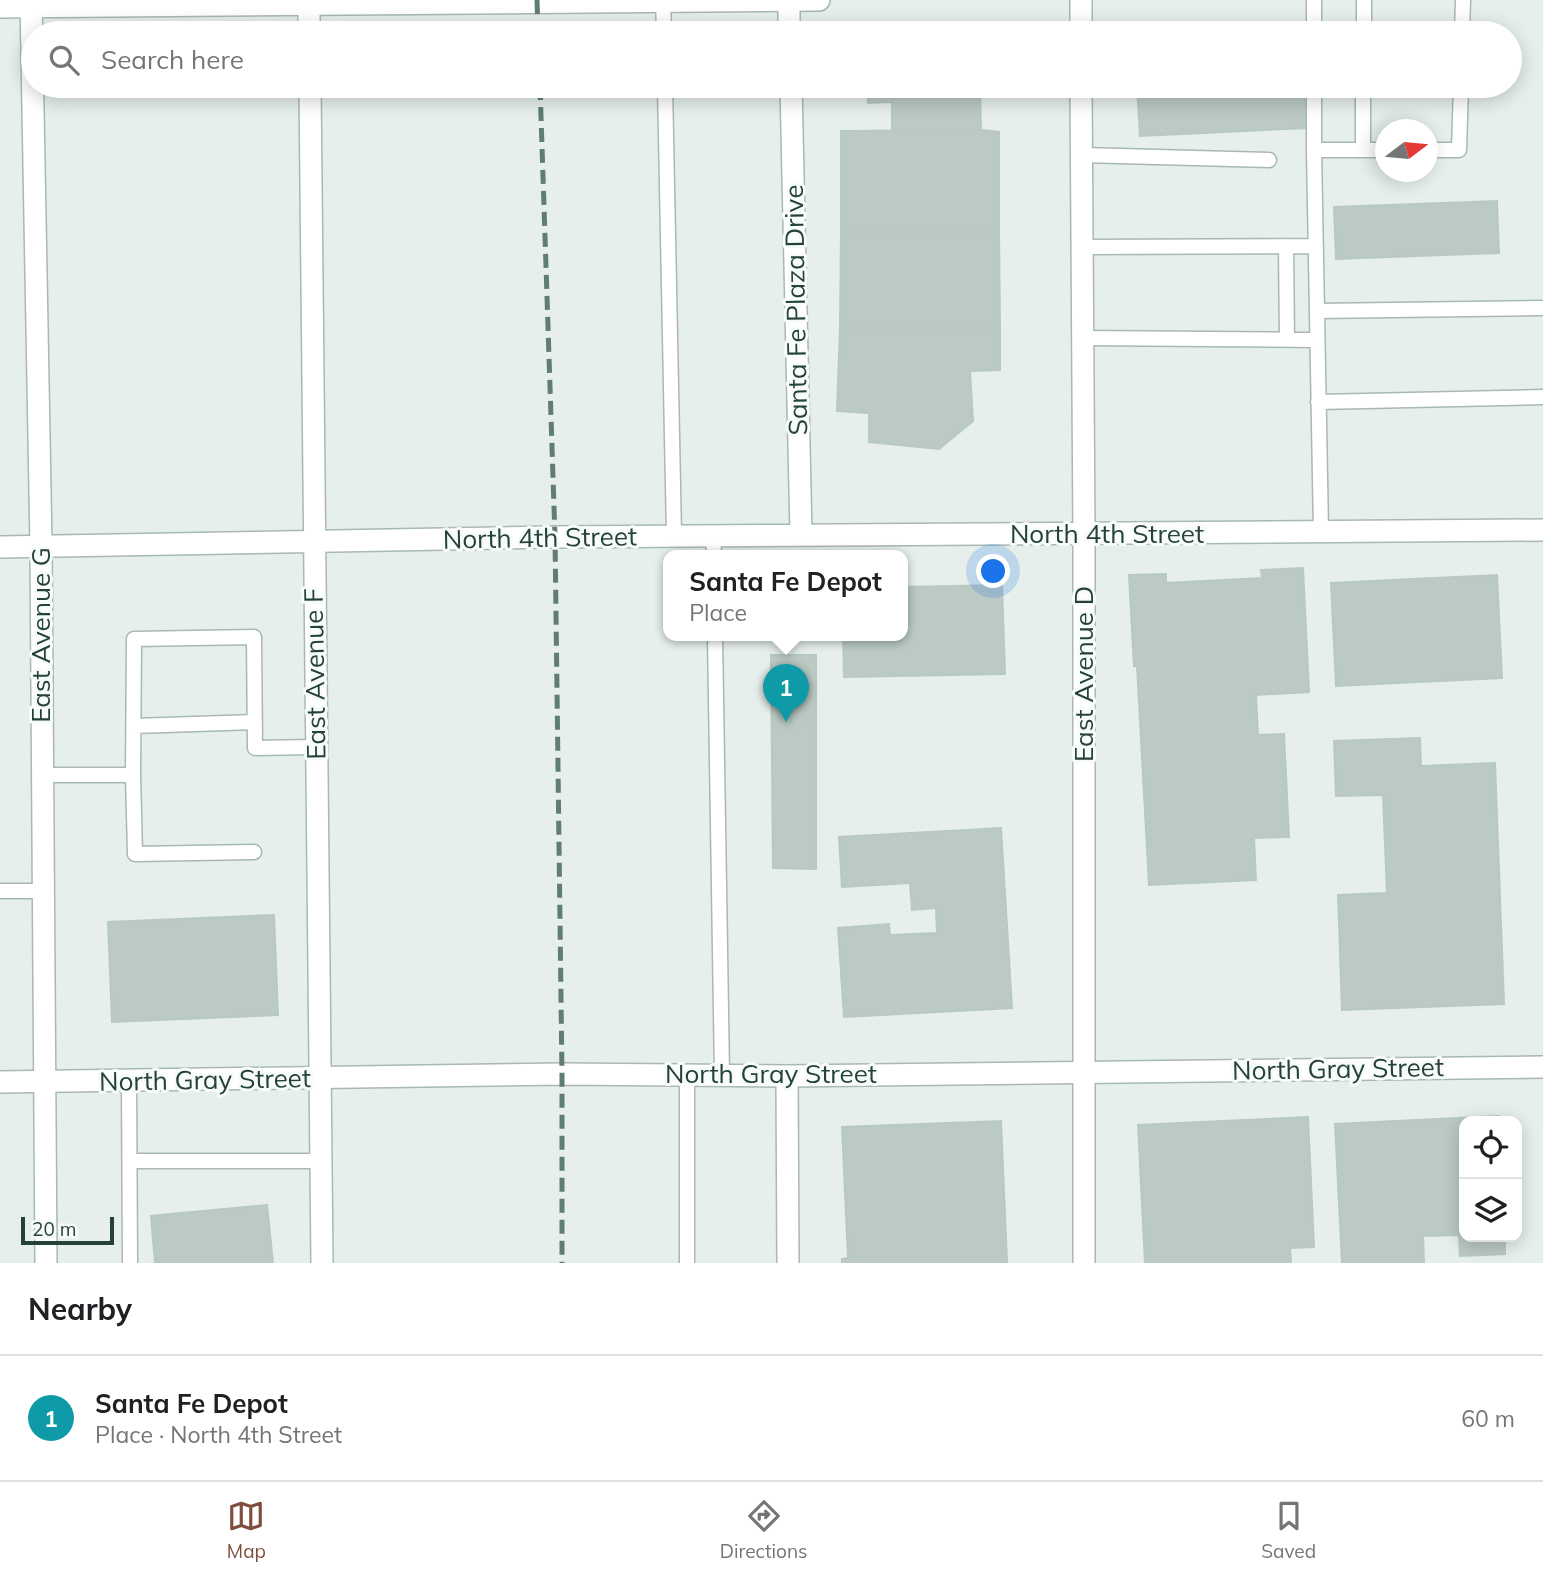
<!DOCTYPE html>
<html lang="en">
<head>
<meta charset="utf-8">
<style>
  body { margin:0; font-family:Mulish,sans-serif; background:#f6f6f6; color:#202124 }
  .controls { position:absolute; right:21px; bottom:21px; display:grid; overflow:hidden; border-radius:14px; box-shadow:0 4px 18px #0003 }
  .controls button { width:63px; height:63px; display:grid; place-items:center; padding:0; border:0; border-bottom:2px solid #e0e0e0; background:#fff; color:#202124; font:35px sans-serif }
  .compass { position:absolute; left:1375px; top:119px; width:63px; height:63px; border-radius:50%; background:#fff; box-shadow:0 4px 18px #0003; rotate:74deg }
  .scale { position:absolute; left:21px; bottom:18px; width:93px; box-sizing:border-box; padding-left:7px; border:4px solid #24423a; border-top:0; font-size:19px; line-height:24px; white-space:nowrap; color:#24423a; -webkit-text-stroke:5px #f7fbf9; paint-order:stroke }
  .you { position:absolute; left:994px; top:572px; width:24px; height:24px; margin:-18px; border:5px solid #fff; border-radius:50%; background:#1a73e8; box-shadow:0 0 0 10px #1a73e833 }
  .badge { display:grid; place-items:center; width:46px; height:46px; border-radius:50%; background:#7f4e3f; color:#fff; font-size:23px; font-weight:700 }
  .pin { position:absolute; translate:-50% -58px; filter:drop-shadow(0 2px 4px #0008) }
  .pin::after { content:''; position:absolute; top:37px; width:24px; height:21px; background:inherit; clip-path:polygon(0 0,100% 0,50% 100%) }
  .popup { position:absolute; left:663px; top:550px; width:245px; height:91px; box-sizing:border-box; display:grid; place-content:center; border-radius:14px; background:#fff; filter:drop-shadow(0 2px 5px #0005); font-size:23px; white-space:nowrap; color:#757577 }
  .popup b { font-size:26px; color:#202124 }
  .popup::after { content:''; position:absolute; left:50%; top:100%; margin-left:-14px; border:14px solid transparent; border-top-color:#fff }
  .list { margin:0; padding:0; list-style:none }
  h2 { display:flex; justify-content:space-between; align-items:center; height:91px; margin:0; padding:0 28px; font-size:30px }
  h2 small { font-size:23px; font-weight:400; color:#757577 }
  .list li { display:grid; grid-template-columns:46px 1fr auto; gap:21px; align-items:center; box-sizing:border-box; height:126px; padding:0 28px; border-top:2px solid #e0e0e0 }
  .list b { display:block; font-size:26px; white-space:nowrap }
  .list p { margin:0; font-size:23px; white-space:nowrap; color:#757577 }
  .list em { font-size:23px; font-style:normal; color:#757577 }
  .icon { flex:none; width:38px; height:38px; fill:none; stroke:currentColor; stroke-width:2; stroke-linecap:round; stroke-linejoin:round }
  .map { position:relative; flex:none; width:1543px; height:1263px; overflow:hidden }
  .search { position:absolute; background:#fff; box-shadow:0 4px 18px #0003; left:21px; right:21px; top:21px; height:77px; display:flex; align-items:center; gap:18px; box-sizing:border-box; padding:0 24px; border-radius:38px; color:#757577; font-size:26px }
  .sheet { height:217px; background:#fff }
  nav { display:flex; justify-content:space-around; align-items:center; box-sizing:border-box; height:98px; border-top:2px solid #e0e0e0; background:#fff; font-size:19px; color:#757577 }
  nav a { display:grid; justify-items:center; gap:4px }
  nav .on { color:#7f4e3f }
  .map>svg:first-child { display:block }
</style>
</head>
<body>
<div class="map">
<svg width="1543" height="1263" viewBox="0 0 1543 1263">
  <rect width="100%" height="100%" fill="#e6efeb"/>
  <!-- building -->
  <path fill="#bbcac4" stroke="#b8c9c2" stroke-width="2" d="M868,86H980L981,130L892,132V102L868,103Z
    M1137,86H1306L1308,128L1140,136Z
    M981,130L999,132V232H841V131Z
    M1497,201L1499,253L1336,259L1334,207Z
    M841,232H999L1000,328H840Z
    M840,328H1000V370L970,371L973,421L939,449L869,442V413L837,411Z
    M1303,568L1309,692L1256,695L1258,735L1284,734L1289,837L1254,838L1256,880L1149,885L1137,666H1134L1129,575L1166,574V583L1262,578L1261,570Z
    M1497,575L1502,678L1336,686L1331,583Z
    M1002,585L1005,674L844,677L843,636H903V587Z
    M771,655H816V869L773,868Z
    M1420,738L1421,766L1495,763L1504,1004L1342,1010L1338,895L1387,893L1383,795L1336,796L1334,741Z
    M1001,828L1012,1008L844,1017L838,928L889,924L890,935L937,933L936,908L912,910L910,883L842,887L839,837Z
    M274,915L278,1015L112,1022L108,922Z
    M1499,1116L1500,1121H1464V1237H1505V1254L1460,1256L1459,1235L1423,1236L1424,1263H1342L1335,1124Z
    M1308,1117L1314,1247L1290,1248L1291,1263H1145L1138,1125Z
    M1001,1121L1007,1263H842V1259L848,1258L842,1127Z
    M267,1205L273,1263H155L151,1216Z"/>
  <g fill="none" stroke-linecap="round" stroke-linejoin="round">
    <!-- service casing -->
    <g stroke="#a8b8b2" stroke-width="17">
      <path id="service" d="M663,0L664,33
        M1314,0V33
        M1364,33V0
        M1462,33L1463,0
        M665,86L674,536
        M1314,86V150
        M1363,150V86
        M1428,150H1459L1461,86
        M1082,155L1269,160
        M1286,246L1287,339
        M1083,247L1316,246
        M1317,311L1543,308
        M1083,338L1317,340
        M1318,402L1543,397
        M1321,532L1314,150H1386
        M713,535L714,556
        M715,636L722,1075
        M134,726L255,722
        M42,775H133L134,639L254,637L255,748L316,747
        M133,775L135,854L254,852
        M0,891H43
        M687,1075V1263
        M129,1081L130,1263
        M130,1161H321"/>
    </g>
    <!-- minor casing -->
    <g stroke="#a8b8b2" stroke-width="24">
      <path id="minor" d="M31,0L41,546L46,1263
        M789,0V33
        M1081,0V33
        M309,4V33
        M310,86L322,1263
        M791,86L801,535
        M1081,86L1084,535V1263
        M0,547L555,537L1543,530
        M787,1076L788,1263"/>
    </g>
    <!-- tertiary casing -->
    <g stroke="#a8b8b2" stroke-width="24">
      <path id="tertiary" d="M0,7L819,0
        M0,1082L562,1074L787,1076L1543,1067"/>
    </g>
    <!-- service -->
    <use href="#service" stroke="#fff" stroke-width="14"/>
    <!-- minor -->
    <use href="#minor" stroke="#fff" stroke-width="21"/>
    <!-- tertiary -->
    <use href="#tertiary" stroke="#fff" stroke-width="21"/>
    <!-- rail -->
    <path stroke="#5f7d75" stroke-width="5" stroke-dasharray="14 7" stroke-linecap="butt" d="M537,0L538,33
      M540,86L555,537L562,1074V1263"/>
  </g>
  <g text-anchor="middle" stroke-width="6" stroke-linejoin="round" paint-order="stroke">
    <!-- street labels -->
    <g font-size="26" fill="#24423a" stroke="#f7fbf9">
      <text transform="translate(796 310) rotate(-91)" y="9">Santa Fe Plaza Drive</text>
      <text x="1107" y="543">North 4th Street</text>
      <text transform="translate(540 538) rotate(-1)" y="9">North 4th Street</text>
      <text transform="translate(41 635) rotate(-90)" y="9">East Avenue G</text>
      <text transform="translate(315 674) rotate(-91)" y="9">East Avenue F</text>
      <text transform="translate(1084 674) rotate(-90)" y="9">East Avenue D</text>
      <text transform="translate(1338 1069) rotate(-1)" y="9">North Gray Street</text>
      <text x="771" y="1083">North Gray Street</text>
      <text transform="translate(205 1080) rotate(-1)" y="9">North Gray Street</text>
    </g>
  </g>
</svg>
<div class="controls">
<button><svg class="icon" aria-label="locate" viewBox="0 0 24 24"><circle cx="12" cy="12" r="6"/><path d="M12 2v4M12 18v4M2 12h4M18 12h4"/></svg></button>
<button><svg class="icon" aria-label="layers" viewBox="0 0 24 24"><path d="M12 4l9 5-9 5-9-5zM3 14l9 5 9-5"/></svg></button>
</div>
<svg class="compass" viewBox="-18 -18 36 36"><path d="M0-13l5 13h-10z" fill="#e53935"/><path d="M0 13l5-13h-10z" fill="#757577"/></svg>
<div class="scale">20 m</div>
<div class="you"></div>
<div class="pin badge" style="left:786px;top:722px;background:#0f9aa8">1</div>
<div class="popup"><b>Santa Fe Depot</b>Place</div>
<div class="search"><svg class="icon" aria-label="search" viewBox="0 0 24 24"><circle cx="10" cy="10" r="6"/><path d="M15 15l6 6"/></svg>Search here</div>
</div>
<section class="sheet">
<h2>Nearby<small></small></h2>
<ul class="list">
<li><span class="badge" style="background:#0f9aa8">1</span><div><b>Santa Fe Depot</b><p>Place · North 4th Street</p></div><em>60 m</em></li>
</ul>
</section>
<nav>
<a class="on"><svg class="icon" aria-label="map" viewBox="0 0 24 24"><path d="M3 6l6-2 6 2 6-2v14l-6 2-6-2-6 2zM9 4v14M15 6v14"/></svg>Map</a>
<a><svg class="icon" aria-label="directions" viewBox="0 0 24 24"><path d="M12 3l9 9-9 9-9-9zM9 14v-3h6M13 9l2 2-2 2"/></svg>Directions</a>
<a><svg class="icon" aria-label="saved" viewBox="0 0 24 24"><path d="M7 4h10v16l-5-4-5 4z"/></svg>Saved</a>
</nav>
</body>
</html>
